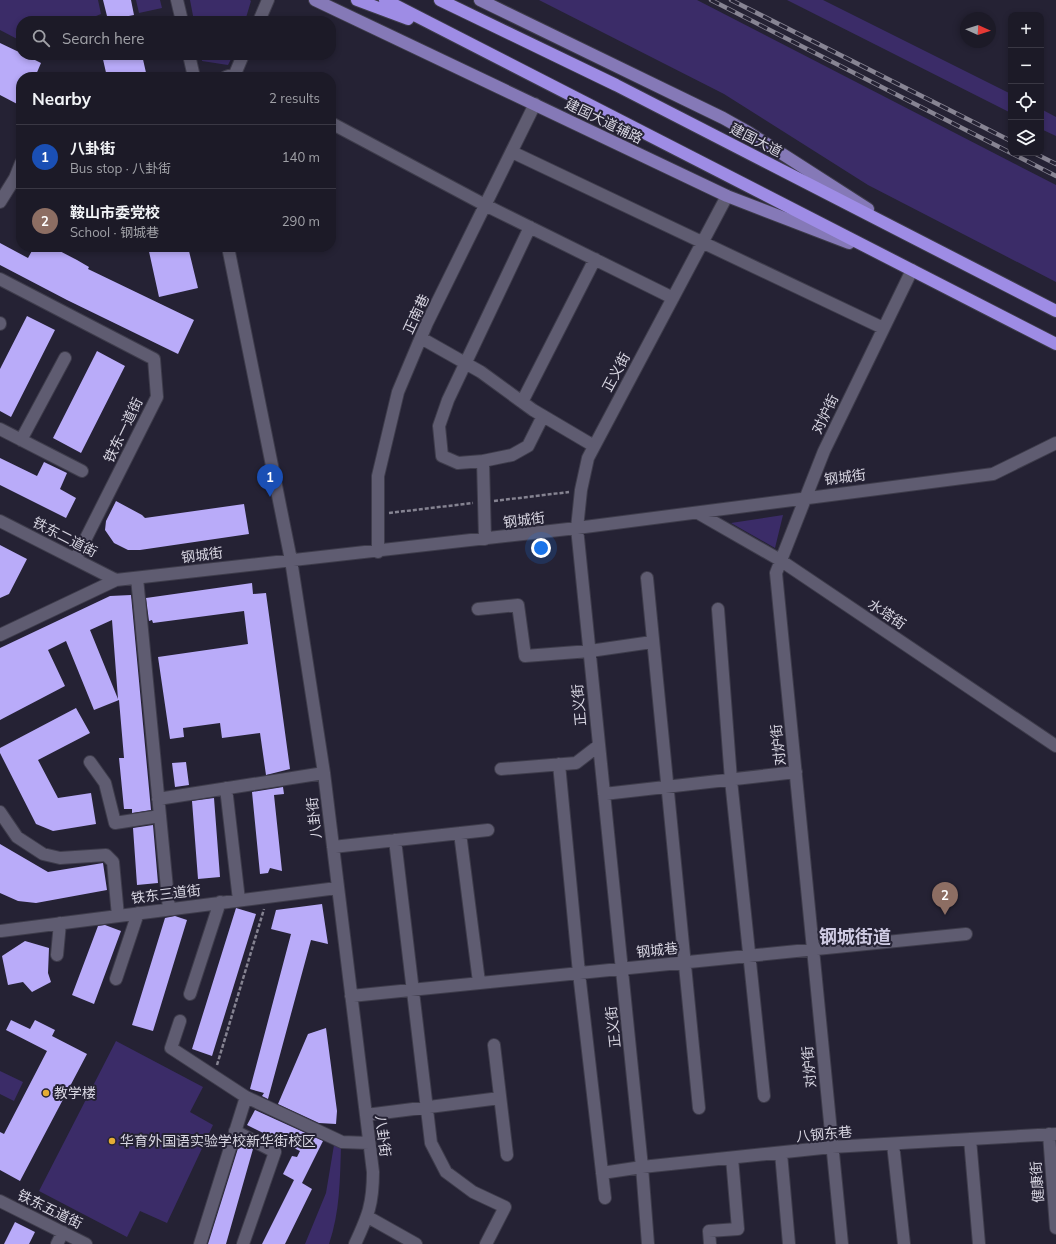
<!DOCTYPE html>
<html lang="en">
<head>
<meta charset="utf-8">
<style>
  body { margin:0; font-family:Mulish,"Noto Sans SC",sans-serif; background:#25232f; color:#f1f3f6 }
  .controls { position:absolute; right:12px; top:12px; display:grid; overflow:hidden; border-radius:8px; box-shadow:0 2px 6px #0003 }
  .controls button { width:36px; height:36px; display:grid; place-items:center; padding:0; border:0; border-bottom:1px solid #3a3844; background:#1c1a27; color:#f1f3f6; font:20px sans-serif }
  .compass { position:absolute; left:960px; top:12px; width:36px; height:36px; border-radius:50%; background:#1c1a27; box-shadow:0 2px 6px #0003; rotate:93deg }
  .you { position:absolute; left:541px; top:548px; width:14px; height:14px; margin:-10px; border:3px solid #fff; border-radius:50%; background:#1a73e8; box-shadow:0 0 0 6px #1a73e833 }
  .badge { display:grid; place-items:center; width:26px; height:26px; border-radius:50%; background:#d93025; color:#fff; font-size:13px; font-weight:700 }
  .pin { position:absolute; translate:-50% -33px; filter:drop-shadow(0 1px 2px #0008) }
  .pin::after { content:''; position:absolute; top:21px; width:14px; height:12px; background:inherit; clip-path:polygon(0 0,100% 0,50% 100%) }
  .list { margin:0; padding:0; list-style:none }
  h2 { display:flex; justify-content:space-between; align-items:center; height:52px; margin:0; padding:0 16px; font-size:17px }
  h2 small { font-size:13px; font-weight:400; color:#a0a1a7 }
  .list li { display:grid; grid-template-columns:26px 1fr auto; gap:12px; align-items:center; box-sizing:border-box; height:64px; padding:0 16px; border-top:1px solid #3a3844 }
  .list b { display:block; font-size:15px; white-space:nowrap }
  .list p { margin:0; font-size:13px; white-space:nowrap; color:#a0a1a7 }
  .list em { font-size:13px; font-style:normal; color:#a0a1a7 }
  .icon { flex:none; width:22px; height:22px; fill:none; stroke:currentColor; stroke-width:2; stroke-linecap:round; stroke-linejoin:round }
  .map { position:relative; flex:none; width:1056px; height:1244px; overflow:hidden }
  .search { position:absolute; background:#1c1a27; box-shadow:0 2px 6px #0003; left:16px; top:16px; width:320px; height:44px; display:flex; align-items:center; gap:10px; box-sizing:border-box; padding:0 14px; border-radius:16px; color:#a0a1a7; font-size:15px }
  .panel { position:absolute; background:#1c1a27; box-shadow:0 2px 6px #0003; left:16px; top:72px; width:320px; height:180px; border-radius:16px }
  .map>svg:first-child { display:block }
</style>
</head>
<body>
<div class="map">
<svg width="1056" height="1244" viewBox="0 0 1056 1244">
  <rect width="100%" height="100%" fill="#252234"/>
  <!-- green -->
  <path fill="#3b2c68" d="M0,0H98L101,14L84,21H21V41L0,30Z
    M136,0H160L162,8L139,13Z
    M190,0H250L251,1L245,21H194Z
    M539,0H697L1056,185V282L868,185L724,94Z
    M787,0H823L1011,94V113Z
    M201,55H233L228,65L202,61Z
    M1041,109L1056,117V136L1041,129Z
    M783,515L775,548L731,523Z
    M116,1041L203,1087L190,1112L213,1125L167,1223L140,1211L127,1237L39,1191Z
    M0,1071L23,1082L14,1101L0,1094Z
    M334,1145L341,1146C340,1179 340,1212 329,1244H305L326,1193Z"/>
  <!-- building -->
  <path fill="#b9abf9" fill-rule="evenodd" d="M103,0H131L134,15L108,20Z
    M0,43L21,53V55H25L41,63L35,77H21V106L0,95Z
    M102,55H142L147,77H107Z
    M0,243L28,258L34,247H52L77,260L89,267L88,269L194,320L178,354L67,300L0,265Z
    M148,247H188L198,288L159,297Z
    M27,316L55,330L11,417L0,411V369Z
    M97,351L125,366L81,453L53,438Z
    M0,458L37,476L44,462L67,473L60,489L76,498L66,518L0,485Z
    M116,501L142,515L145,518L244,504L249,534L140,550H128L114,543L105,530L106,521Z
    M0,545L27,559L9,594L0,598Z
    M252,583L253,594L266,593L290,769L266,775L260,733L222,738L220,723L183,728L184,737L170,739L158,657L248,644L244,611L153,623L152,620L149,621L146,598Z
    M131,595L151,810L132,813V809H124L119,758H124L119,700L94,710L66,641L48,650L65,686L0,720V648L110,596ZM112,620L118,699L90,630Z
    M76,708L90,733L38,760L58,798L91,793L96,824L53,831L36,824L0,753V748Z
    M186,762L189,785L175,787L172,763Z
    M283,787L284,794L274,795L282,871L270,868L268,873L260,874L252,792Z
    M214,798L220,877L198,879L192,801Z
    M153,825L158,883L137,885L133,828Z
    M0,844L48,872L103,863L107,890L36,903L18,901L0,893Z
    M322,904L328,944L311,940L268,1099L262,1096L264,1093L250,1089L291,934L271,929L276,910Z
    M236,908L256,914L212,1056L192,1049Z
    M175,916L187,920L153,1031L132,1025L165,918Z
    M105,925L121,931L94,1004L72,995L98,926Z
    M25,941L49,948L48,973L51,982L32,992L23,982L8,985L2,956Z
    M11,1020L30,1029L35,1020L55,1030L52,1036L87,1054L20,1181L0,1170V1132L4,1134L47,1051L6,1030Z
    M326,1028L337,1111L336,1124L319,1123L278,1104L308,1034Z
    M255,1110L323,1141L302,1183L312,1189L285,1244H262L294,1180L283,1174L292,1156L297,1157L300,1151L247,1125Z
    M240,1142L253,1149L226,1244H208Z
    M15,1222L35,1232L29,1244H4Z"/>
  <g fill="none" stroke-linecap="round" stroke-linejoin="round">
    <!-- minor casing -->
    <g stroke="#3e3c4b" stroke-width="14">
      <path id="minor" d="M177,0L182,21
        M259,21L268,0
        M189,55L194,77
        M226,77L235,74L243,55
        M331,123L485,205L673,298
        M512,152L883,328
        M0,202L15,178L21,163
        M530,227L448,400L439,426L442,456L458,463L483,461L512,455L528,446L543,416
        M228,247L291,560L324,773L373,1172C373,1204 368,1216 355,1244
        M0,279L154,359L157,397L76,558
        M0,324V323
        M421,338L481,372L533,410L594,446
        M522,402L595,259
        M0,429L82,471
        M21,440L65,358
        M483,461L485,539
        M698,513L780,560L1056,746
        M0,521L116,580
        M378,552V476L398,392L427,323L535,104
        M137,578L169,909
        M647,578L699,1108
        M478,609L518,605L525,656L590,651L652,642
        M718,609L731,780L764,1096
        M0,635L116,580L577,528L993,474L1056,443
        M90,762L105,783L115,823L160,816
        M559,764L579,973L605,1198
        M501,769L576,763L598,746
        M226,788L239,900
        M604,794L796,772
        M158,799L324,773
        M0,812L17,837L43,854L60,858L106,855L113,862L118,916
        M460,833L479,982
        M395,840L431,1143L446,1172L473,1192L505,1207L486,1244
        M333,847L488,830
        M1,931L337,888
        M57,955L60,923
        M116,979L138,913
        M190,994L220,902
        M351,996L966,934
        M180,1021L171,1048L246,1097L342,1142L369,1143
        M494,1045L507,1155
        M366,1115L500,1098
        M235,1131L275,1152L243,1244
        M1049,1134L1056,1228
        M970,1139L979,1244
        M893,1144L904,1244
        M781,1153L789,1244
        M602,1173L642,1167L832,1147L1056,1134
        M0,1201L86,1244
        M368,1217L416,1244
        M57,1244L63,1232
        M200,1244L246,1097
        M648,1244L642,1167L577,528L581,490L588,458L727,196
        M710,1244L709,1231L738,1229L732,1158
        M842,1244L776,573L824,451L912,270"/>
    </g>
    <!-- major casing -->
    <g stroke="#3e3c4b" stroke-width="14">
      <path id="major" d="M315,0L727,196L849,243
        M480,0L723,118L748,132L868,209"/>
    </g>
    <!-- highway casing -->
    <g stroke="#3e3c4b" stroke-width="14">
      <path id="highway" d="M357,0L408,19
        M385,0L1056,344
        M440,0L616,85L1056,311"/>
    </g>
    <!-- path -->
    <path stroke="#858391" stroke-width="2.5" stroke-dasharray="4 2" stroke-linecap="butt" d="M494,501L569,492
      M389,513L473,503
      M217,1065L264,909"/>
    <!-- minor -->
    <use href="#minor" stroke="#5f5c71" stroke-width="12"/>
    <!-- major -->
    <use href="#major" stroke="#8579b7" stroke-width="12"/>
    <!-- highway -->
    <use href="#highway" stroke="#9e8ce5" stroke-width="12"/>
    <!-- rail casing -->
    <g stroke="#878493" stroke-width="4.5">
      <path id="rail" d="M711,0L1011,153
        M731,0L1011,141
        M1011,153L1056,176
        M1034,153L1056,164"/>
    </g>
    <!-- rail -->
    <use href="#rail" stroke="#252234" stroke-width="3" stroke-dasharray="9" stroke-linecap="butt"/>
  </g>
  <!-- markers -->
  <g fill="#e5ad35" stroke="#252234" stroke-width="1.5">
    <circle cx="46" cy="1093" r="4"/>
    <circle cx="112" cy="1141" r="4"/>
  </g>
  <g text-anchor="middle" stroke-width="4" stroke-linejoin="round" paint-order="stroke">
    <!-- street labels -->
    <g font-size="14" fill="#d8d6e2" stroke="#252234">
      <text transform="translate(604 121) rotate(26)" y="5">建国大道辅路</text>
      <text transform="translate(756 140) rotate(27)" y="5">建国大道</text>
      <text transform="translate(416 314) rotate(-65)" y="5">正南巷</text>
      <text transform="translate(616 372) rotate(-62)" y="5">正义街</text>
      <text transform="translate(825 414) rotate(-64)" y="5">对炉街</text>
      <text transform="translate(123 430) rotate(-64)" y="5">铁东一道街</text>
      <text transform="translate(845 477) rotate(-7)" y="5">钢城街</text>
      <text transform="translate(524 520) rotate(-7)" y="5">钢城街</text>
      <text transform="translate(65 537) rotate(27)" y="5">铁东二道街</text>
      <text transform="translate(202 555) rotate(-7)" y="5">钢城街</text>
      <text transform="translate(887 614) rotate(34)" y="5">水塔街</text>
      <text transform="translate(579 705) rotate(-95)" y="5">正义街</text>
      <text transform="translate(778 745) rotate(-96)" y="5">对炉街</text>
      <text transform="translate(314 818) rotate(-96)" y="5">八卦街</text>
      <text transform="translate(166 894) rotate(-7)" y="5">铁东三道街</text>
      <text transform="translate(657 950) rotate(-6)" y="5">钢城巷</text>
      <text transform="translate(613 1027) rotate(-96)" y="5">正义街</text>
      <text transform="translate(809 1067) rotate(-95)" y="5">对炉街</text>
      <text transform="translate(824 1134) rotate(-5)" y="5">八钢东巷</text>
      <text transform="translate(383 1136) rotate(83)" y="5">八卦街</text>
      <text transform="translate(1037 1182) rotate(-94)" y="5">健康街</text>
      <text transform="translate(50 1209) rotate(26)" y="5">铁东五道街</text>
    </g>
    <!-- poi labels -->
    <g font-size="14" fill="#d8d6e2" stroke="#252234" text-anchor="start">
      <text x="54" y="1098">教学楼</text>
      <text x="120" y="1146">华育外国语实验学校新华街校区</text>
    </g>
    <!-- district labels -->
    <g font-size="18" font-weight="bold" fill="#cecae2" stroke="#252234">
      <text x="855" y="943">钢城街道</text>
    </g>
  </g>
</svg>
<div class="controls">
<button>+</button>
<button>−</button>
<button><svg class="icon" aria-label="locate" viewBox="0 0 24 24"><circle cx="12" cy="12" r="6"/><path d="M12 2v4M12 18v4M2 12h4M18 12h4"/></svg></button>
<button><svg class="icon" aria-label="layers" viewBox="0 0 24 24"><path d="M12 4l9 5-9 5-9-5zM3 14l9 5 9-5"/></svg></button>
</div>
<svg class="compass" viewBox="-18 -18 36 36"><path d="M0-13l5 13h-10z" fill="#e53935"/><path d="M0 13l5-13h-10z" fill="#a0a1a7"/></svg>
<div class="you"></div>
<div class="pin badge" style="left:270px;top:497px;background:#1a4fb4">1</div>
<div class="pin badge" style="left:945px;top:915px;background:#8d6e63">2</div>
<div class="search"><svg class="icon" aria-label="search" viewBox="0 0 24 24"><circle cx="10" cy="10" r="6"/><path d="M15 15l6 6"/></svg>Search here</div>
<section class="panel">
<h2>Nearby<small>2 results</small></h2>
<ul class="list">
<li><span class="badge" style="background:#1a4fb4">1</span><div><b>八卦街</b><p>Bus stop · 八卦街</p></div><em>140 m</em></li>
<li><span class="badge" style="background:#8d6e63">2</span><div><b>鞍山市委党校</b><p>School · 钢城巷</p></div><em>290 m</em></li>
</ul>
</section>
</div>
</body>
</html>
